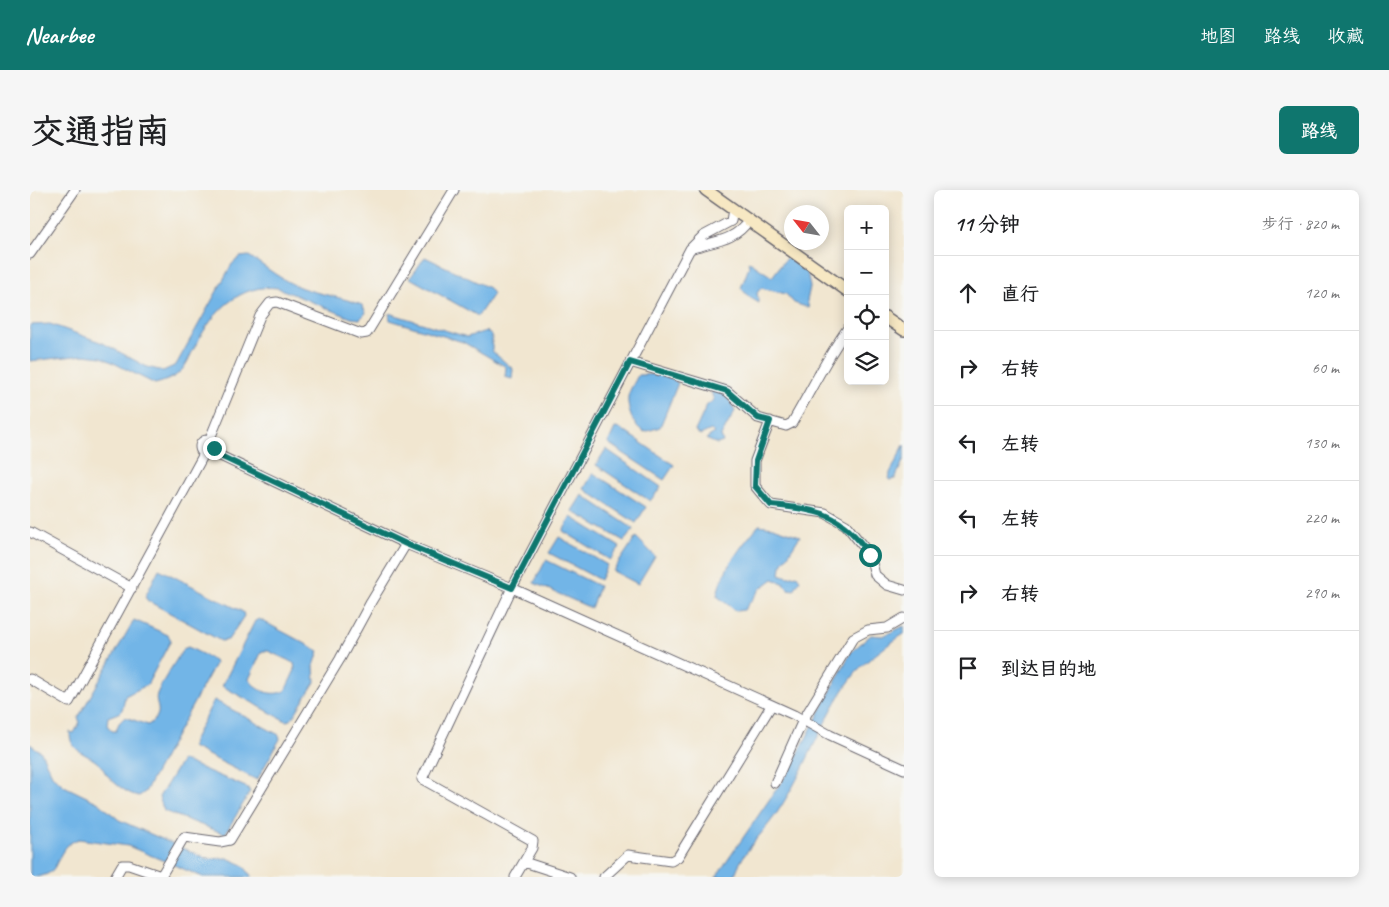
<!DOCTYPE html>
<html lang="zh">
<head>
<meta charset="utf-8">
<style>
  body { margin:0; font-family:Caveat,"LXGW WenKai TC",sans-serif; background:#f6f6f6; color:#202124 }
  .controls { position:absolute; right:15px; top:15px; display:grid; overflow:hidden; border-radius:8px; box-shadow:0 2px 12px #0003 }
  .controls button { width:45px; height:45px; display:grid; place-items:center; padding:0; border:0; border-bottom:1px solid #e0e0e0; background:#fff; color:#202124; font:25px sans-serif }
  .compass { position:absolute; left:754px; top:15px; width:45px; height:45px; border-radius:50%; background:#fff; box-shadow:0 2px 12px #0003; rotate:301deg }
  .stop { position:absolute; width:15px; height:15px; margin:-11px; border:4px solid #0f766e; border-radius:50%; background:#fff }
  .stop.end { background:#0f766e; border-color:#fff; box-shadow:0 1px 5px #0008 }
  .list { margin:0; padding:0; list-style:none }
  h2 { display:flex; justify-content:space-between; align-items:center; height:65px; margin:0; padding:0 20px; font-size:21px }
  h2 small { font-size:16px; font-weight:400; color:#757577 }
  .list li { display:grid; grid-template-columns:32px 1fr auto; gap:15px; align-items:center; box-sizing:border-box; height:75px; padding:0 20px; border-top:1px solid #e0e0e0 }
  .list b { display:block; font-size:19px; white-space:nowrap }
  .list em { font-size:16px; font-style:normal; color:#757577 }
  .icon { flex:none; width:28px; height:28px; fill:none; stroke:currentColor; stroke-width:2; stroke-linecap:round; stroke-linejoin:round }
  .map { position:relative; flex:none; width:874px; height:687px; overflow:hidden; border-radius:8px }
  header { display:flex; align-items:center; gap:30px; box-sizing:border-box; height:70px; padding:0 25px; background:#0f766e; color:#fff }
  header strong { font-size:24px }
  nav { display:flex; gap:28px; margin-inline-start:auto; font-size:18px }
  .intro { display:flex; align-items:center; justify-content:space-between; box-sizing:border-box; height:120px; padding:0 30px }
  h1 { margin:0; font-size:35px }
  .button { padding:12px 22px; border-radius:8px; background:#0f766e; color:#fff; font-size:18px; font-weight:700 }
  main { display:flex; gap:30px; padding:0 30px }
  aside { flex:1; background:#fff; border-radius:8px; box-shadow:0 2px 12px #0003 }
  .map>svg:first-child { display:block }
</style>
</head>
<body>
<header>
<strong>Nearbee</strong>
<nav><a>地图</a><a>路线</a><a>收藏</a></nav>
</header>
<div class="intro"><h1>交通指南</h1><a class="button">路线</a></div>
<main>
<div class="map">
<svg width="874" height="687" viewBox="0 0 874 687">
  <rect width="100%" height="100%" fill="#f6f6f2"/>
  <filter id="ink" filterUnits="userSpaceOnUse"><feTurbulence type="fractalNoise" baseFrequency=".02" numOctaves="2"/><feDisplacementMap in="SourceGraphic" scale="10" xChannelSelector="R" yChannelSelector="G"/><feConvolveMatrix kernelMatrix="1 2 1 2 8 2 1 2 1" color-interpolation-filters="sRGB"/></filter>
  <filter id="wash" filterUnits="userSpaceOnUse"><feTurbulence type="fractalNoise" baseFrequency=".0096" numOctaves="4" result="noise"/><feDisplacementMap in="SourceGraphic" scale="20" xChannelSelector="R" yChannelSelector="G"/><feGaussianBlur stdDeviation="1.12" result="paint"/><feColorMatrix in="noise" values="0 0 0 0 0 0 0 0 0 0 0 0 0 0 0 0 0 1.4 0 .05"/><feComposite in="paint" operator="in"/></filter>
  <g filter="url(#wash)">
    <rect width="100%" height="100%" fill="#f1e6d0"/>
    <!-- water -->
    <path fill="#72b5e7" stroke="#4a6c91" fill-rule="evenodd" d="M219,66C236,77 252,91 272,98C292,105 312,107 332,115L336,123L330,129L321,128L248,98C210,93 183,122 167,153C161,162 158,175 149,183C142,189 133,192 125,194L72,167L54,165L0,171V135L20,134L73,153L117,177L133,181L146,175L202,74L210,67Z
      M395,67L459,98L463,104L448,126L380,88Z
      M757,67L777,81L780,97L777,111L779,118L764,113L756,104L731,98L727,103L729,113L719,107L711,98L719,77L718,71L742,87Z
      M359,123L437,147L456,141L462,146V161L483,179L482,189L475,187L476,177L433,152L360,130Z
      M632,184L643,189L648,193L630,237L615,242C603,237 597,220 598,207C599,200 605,192 608,185Z
      M686,201L697,206L705,221L691,246L693,252L687,254L676,249L684,243L681,240L670,245L665,241L677,215L684,210L681,202Z
      M585,238L591,239L644,275L634,290L578,253Z
      M874,255V269L865,289L859,290L860,283Z
      M576,259L631,297L620,311L566,275Z
      M563,283L616,317L606,333L554,299Z
      M552,305L604,339L594,351L542,321Z
      M541,327L590,357L580,370L533,341Z
      M729,335L743,337L770,346L751,376L750,384L758,387L767,385L770,390L764,400L758,399L753,393L743,389L731,398L714,420L706,421L687,406C691,381 713,354 729,335Z
      M529,347L577,375L570,390L519,363Z
      M606,347L625,366L608,394L583,381Z
      M516,370L569,396L561,418L504,393Z
      M129,379L213,422L214,426L198,450L191,451L118,411L115,407Z
      M229,429L289,461L284,476L285,492L261,530L256,531L192,496L225,431ZM232,461H238L264,473L265,480L255,501C241,507 227,501 219,489Z
      M104,430L138,445L141,450L117,495L95,506C92,524 93,521 78,527L77,535L82,541H86L89,533L95,527L118,535C137,522 123,516 127,504C133,489 145,473 153,459L158,457L184,470L185,474L115,602L109,606C97,604 85,594 77,585C74,582 73,577 70,575C59,563 39,563 40,542L44,543L50,532L48,528Z
      M874,436V444C864,450 836,471 829,479C795,520 780,571 752,615C737,641 713,658 704,687H686L759,581L821,462L841,445L853,446Z
      M184,510L249,545L250,549L227,590L162,557L163,551Z
      M0,554L11,562L22,585L34,596L69,613L89,630L177,669L197,668L213,675L222,687H173L98,656L49,649C45,650 40,653 38,655C22,671 31,687 0,687Z
      M152,570L218,598L220,602L195,644L134,621L129,607Z"/>
  </g>
  <g filter="url(#ink)">
    <g fill="none" stroke-linecap="round" stroke-linejoin="round">
      <!-- street casing -->
      <g stroke="#6a676f" stroke-width="11">
        <path id="street" d="M663,58C685,51 705,51 719,30
          M0,64L45,0
          M600,172L697,201L728,228L756,236L762,233C781,201 796,168 818,138
          M740,231L725,271V296L734,307L741,315L795,323L816,335L840,365L845,385L857,395L874,400
          M170 257a7 7 0 1 1 14 0a7 7 0 1 1-14 0Z
          M179,251L230,126L240,113L247,112L331,144L337,143L424,0
          M182,262L376,354L482,398L764,525L800,545L874,579
          M0,342L102,398
          M0,489L39,512L174,264
          M745,593L773,530L823,448L838,440L857,438L874,428
          M494,672L540,687
          M85,687L92,675H99L131,686L154,647L190,652L200,650L310,469L341,412L376,354
          M485,687L502,658L503,651L392,589L482,398L660,59L673,46L701,31L703,19
          M574,687L598,665L641,671L648,667L741,516"/>
      </g>
      <!-- secondary casing -->
      <g stroke="#6a676f" stroke-width="14">
        <path id="secondary" d="M676,0L818,101
          M855,127L874,140"/>
      </g>
      <!-- street -->
      <use href="#street" stroke="#fff" stroke-width="9"/>
      <!-- secondary -->
      <use href="#secondary" stroke="#f7e8c3" stroke-width="11"/>
    </g>
  </g>
  <g fill="none" stroke-linecap="round" stroke-linejoin="round" filter="url(#ink)">
    <!-- route -->
    <path stroke="#0f766e" stroke-width="6" d="M184,258L182,262L376,354L482,398L600,172L697,201L728,228L740,231L726,271L725,296L741,315C790,320 811,323 840,365"/>
  </g>
</svg>
<div class="controls">
<button>+</button>
<button>−</button>
<button><svg class="icon" aria-label="locate" viewBox="0 0 24 24"><circle cx="12" cy="12" r="6"/><path d="M12 2v4M12 18v4M2 12h4M18 12h4"/></svg></button>
<button><svg class="icon" aria-label="layers" viewBox="0 0 24 24"><path d="M12 4l9 5-9 5-9-5zM3 14l9 5 9-5"/></svg></button>
</div>
<svg class="compass" viewBox="-18 -18 36 36"><path d="M0-13l5 13h-10z" fill="#e53935"/><path d="M0 13l5-13h-10z" fill="#757577"/></svg>
<div class="stop" style="left:840px;top:365px"></div>
<div class="stop end" style="left:184px;top:258px"></div>
</div>
<aside>
<h2>11 分钟<small>步行 · 820 m</small></h2>
<ul class="list">
<li><svg class="icon" aria-label="ahead" viewBox="0 0 24 24"><path d="M12 20V5M6 11l6-6 6 6"/></svg><div><b>直行</b></div><em>120 m</em></li>
<li><svg class="icon" aria-label="right" viewBox="0 0 24 24"><path d="M7 20v-9h11M14 6l5 5-5 5"/></svg><div><b>右转</b></div><em>60 m</em></li>
<li><svg class="icon" aria-label="left" viewBox="0 0 24 24"><path d="M17 20v-9H6M10 6l-5 5 5 5"/></svg><div><b>左转</b></div><em>130 m</em></li>
<li><svg class="icon" aria-label="left" viewBox="0 0 24 24"><path d="M17 20v-9H6M10 6l-5 5 5 5"/></svg><div><b>左转</b></div><em>220 m</em></li>
<li><svg class="icon" aria-label="right" viewBox="0 0 24 24"><path d="M7 20v-9h11M14 6l5 5-5 5"/></svg><div><b>右转</b></div><em>290 m</em></li>
<li><svg class="icon" aria-label="arrive" viewBox="0 0 24 24"><path d="M6 21V4h12l-3 4 3 4H6"/></svg><div><b>到达目的地</b></div></li>
</ul>
</aside>
</main>
</body>
</html>
